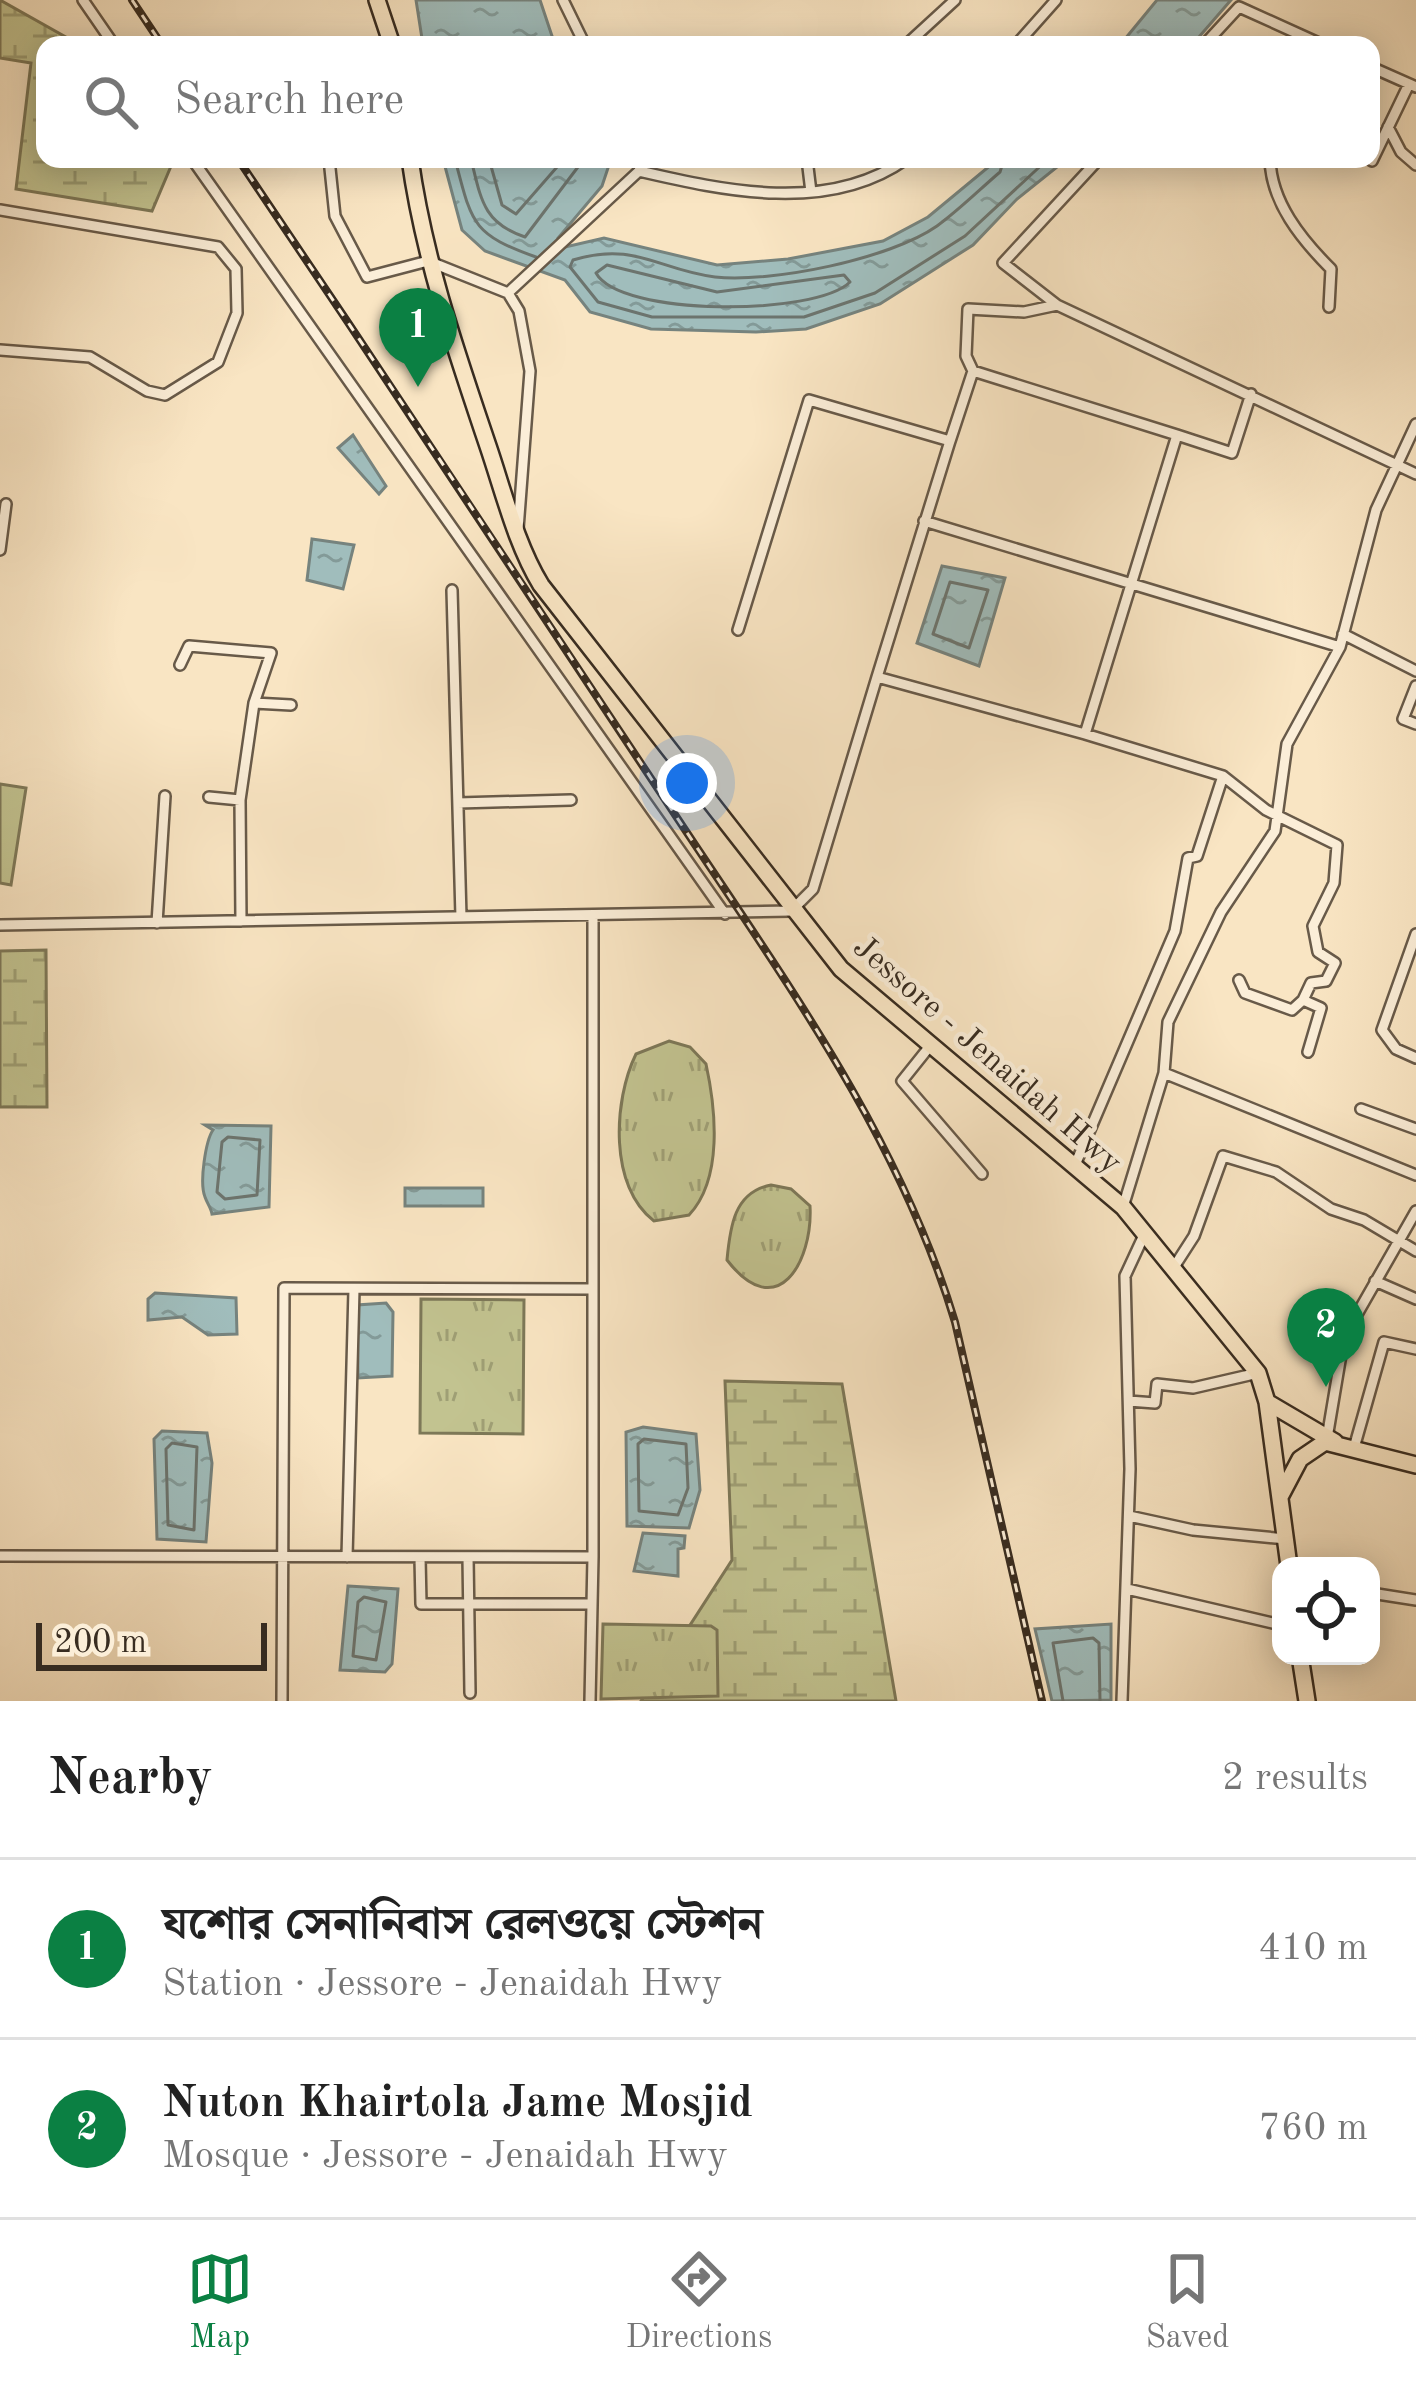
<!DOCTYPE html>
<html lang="en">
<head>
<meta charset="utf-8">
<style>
  body { margin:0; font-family:"Old Standard TT","Noto Serif Bengali",serif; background:#f2f2f2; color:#222 }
  .controls { position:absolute; right:36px; bottom:36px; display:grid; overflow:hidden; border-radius:24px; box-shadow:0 6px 30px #0003 }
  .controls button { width:108px; height:108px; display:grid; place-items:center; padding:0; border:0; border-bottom:3px solid #e0e0e0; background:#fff; color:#222; font:60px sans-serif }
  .scale { position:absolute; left:36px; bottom:30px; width:231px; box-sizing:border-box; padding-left:12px; border:6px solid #382c20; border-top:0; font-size:33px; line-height:42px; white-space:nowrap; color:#382c20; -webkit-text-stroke:9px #fbeed8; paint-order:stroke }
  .you { position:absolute; left:687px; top:783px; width:42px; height:42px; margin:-30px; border:9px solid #fff; border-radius:50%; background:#1a73e8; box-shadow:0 0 0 18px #1a73e833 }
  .badge { display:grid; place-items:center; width:78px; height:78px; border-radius:50%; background:#0b8043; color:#fff; font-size:39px; font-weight:700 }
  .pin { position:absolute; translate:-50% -99px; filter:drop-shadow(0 3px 6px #0008) }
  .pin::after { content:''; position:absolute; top:63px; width:42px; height:36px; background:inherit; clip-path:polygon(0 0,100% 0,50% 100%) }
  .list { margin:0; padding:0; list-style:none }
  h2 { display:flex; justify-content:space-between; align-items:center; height:156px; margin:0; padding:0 48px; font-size:51px }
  h2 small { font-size:39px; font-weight:400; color:#767676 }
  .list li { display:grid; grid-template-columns:78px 1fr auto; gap:36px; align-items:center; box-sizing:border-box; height:180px; padding:0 48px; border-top:3px solid #e0e0e0 }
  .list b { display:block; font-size:45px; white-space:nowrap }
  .list p { margin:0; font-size:39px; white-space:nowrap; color:#767676 }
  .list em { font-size:39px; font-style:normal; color:#767676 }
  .icon { flex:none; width:66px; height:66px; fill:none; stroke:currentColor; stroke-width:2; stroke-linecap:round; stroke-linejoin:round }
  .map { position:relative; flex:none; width:1416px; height:1701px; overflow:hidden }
  .search { position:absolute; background:#fff; box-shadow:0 6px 30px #0003; left:36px; right:36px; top:36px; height:132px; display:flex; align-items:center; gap:30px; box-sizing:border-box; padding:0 42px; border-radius:24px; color:#767676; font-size:45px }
  .sheet { height:516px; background:#fff }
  nav { display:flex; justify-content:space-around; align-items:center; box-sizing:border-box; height:168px; border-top:3px solid #e0e0e0; background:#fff; font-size:33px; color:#767676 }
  nav a { display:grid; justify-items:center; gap:6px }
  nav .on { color:#0b8043 }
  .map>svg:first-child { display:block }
</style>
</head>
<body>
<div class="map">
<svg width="1416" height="1701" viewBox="0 0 1416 1701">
  <defs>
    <pattern id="wetland-marsh" width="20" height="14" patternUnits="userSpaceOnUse" patternTransform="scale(3)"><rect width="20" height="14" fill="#c2c390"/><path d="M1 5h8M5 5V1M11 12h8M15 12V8" fill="none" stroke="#9f9f75"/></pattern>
    <pattern id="park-tufts" width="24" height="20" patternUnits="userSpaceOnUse" patternTransform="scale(3)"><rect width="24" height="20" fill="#c2c390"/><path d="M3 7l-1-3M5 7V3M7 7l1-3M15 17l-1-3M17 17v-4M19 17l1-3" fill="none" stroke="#9f9f75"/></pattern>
    <pattern id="water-ripples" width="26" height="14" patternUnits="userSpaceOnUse" patternTransform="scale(3)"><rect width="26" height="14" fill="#a0bdbc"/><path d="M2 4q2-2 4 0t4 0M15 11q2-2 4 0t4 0" fill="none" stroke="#839a98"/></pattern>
  </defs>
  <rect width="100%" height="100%" fill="#f9e5c3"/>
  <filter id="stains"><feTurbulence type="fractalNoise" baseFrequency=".00167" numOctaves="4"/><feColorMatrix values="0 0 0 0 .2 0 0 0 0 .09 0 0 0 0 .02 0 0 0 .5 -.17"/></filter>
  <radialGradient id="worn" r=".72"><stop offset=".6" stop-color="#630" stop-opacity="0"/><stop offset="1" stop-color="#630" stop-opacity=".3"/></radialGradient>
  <!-- wetland -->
  <path fill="url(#wetland-marsh)" stroke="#7d7858" stroke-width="3" d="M0,0L80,45H45V159H174L152,211L16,189L31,63L0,58Z
    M46,950L47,1107H0V951Z
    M725,1381L842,1384L896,1701H641L732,1560Z"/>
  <!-- park -->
  <path fill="url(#park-tufts)" stroke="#7d7858" stroke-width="3" d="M669,1041L690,1047L706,1064C716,1110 723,1179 689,1215L654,1221C609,1187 613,1101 636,1054Z
    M771,1185L791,1189L810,1206C813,1262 777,1325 727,1260C730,1227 734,1192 771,1185Z
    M421,1299L524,1300L523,1434L420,1433Z
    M603,1624L711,1626L717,1630L718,1696L601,1699Z"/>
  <!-- pitch -->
  <path fill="#c2c390" stroke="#7d7858" stroke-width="3" d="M0,784L26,788L11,885L0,883Z"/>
  <!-- water -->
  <path fill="url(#water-ripples)" stroke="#76837e" stroke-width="3" d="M416,0H540L555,45H423Z
    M1157,0H1231L1192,45H1120Z
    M443,159H611L602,186L558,238L561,248L604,238L717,265L788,259L883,241L928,217L998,159H1067L1017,199L973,245L880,304L806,329L756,332L651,329L590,312L565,280L485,251L462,230Z
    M353,435L386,486L379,494L338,448Z
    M312,539L354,545L343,589L307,580Z
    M942,566L1005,578L979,666L917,643Z
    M205,1125L271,1126L269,1207L212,1214C211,1208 207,1203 205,1197C199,1182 206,1140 213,1130Z
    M405,1188H483V1206H405Z
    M155,1293L236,1298L237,1334L208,1335L182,1317L148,1320V1299Z
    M386,1303L393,1312L392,1376L358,1378L357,1305Z
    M643,1427L696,1434L700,1490L689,1528L627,1526L626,1432Z
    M162,1431L207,1433L212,1463L206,1542L157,1539L154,1439Z
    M643,1533L685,1536L684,1548L678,1549V1576L634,1571Z
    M348,1586L398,1589L392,1664L385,1672L340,1670Z
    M1111,1624V1700L1052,1701L1035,1629Z"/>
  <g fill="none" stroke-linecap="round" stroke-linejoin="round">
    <!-- shore -->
    <path stroke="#6c746e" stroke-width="3" d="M455,159C472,223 471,234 536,257
      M471,159C481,199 483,223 525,237L584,159
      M489,159L502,205L516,214L564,159
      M1004,159L1000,172C979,190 959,210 937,226C890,259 772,283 715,277C658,270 635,241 573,260L570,267L598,302L652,317H804L875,293L965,236L1048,159
      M607,265L717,292L844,275L850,282C816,316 620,317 596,273Z
      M950,582L988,590L969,648L933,634Z
      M228,1137L260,1140L257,1195L225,1199L217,1192L222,1142Z
      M644,1439L686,1444L688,1488L678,1515L639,1511L638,1444Z
      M172,1443L197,1447L194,1530L168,1525L166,1449Z
      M364,1597L386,1602L376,1660L353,1656L358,1602Z
      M1063,1701L1053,1643L1093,1638L1099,1643L1100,1701"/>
    <!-- street casing -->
    <g stroke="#685a49" stroke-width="14">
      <path id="street" d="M83,0L114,45
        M563,0L585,45
        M906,45L955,0
        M1016,45L1056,0
        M1204,45L1239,7L1323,45
        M1371,67L1416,87
        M1388,127L1401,152L1416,165
        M192,159L725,914
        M329,159L335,216L367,277L428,261L508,293L519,311L530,371L518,529
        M807,159L811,192
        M1270,159C1271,202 1301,239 1331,269L1329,307
        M1372,161L1409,84
        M639,171C725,191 829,214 906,159
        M0,210L218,247L236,269L237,313L218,362L165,395L147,391L90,357L0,350
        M508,293L639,171L643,159
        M1057,305L1003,263L1099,159
        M973,371L966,356L968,309L1024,312L1057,305L1416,474
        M1177,435L1232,453L1251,394
        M924,521L1340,647
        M0,550L6,504
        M452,590L461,917
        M738,630L809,400L950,441L877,677L1085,734L1177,435L973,371L950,441
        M1343,634L1416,671
        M180,665L189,646L271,653L254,703L240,800L209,797
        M1416,686L1403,719L1416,724
        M254,703L291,705
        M1223,776L1266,810L1337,845L1334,883L1313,926L1318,952L1335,963L1326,981L1311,983L1303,1000L1321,1008L1308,1052
        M240,800L241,921
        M458,803L571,800
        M157,923L165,796
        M0,925L791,911L813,889L877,677
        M1416,934L1382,1030L1396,1049L1416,1058
        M1239,980L1245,993L1292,1010L1303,1000
        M930,1046L902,1081L982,1174
        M1164,1073L1416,1175
        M1361,1109L1416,1129
        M1075,1165L1175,931L1188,858L1197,856L1223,776L1085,734
        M1123,1207L1164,1073L1168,1022L1221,912L1275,831L1287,744L1340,647L1376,510L1416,424
        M1174,1267L1194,1236L1223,1156L1276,1172L1331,1209L1364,1220L1416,1251
        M1375,1281L1416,1299
        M1129,1401L1155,1403L1157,1384L1193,1388L1258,1373
        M1327,1438L1344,1337L1416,1211
        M1354,1448L1384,1342L1416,1349
        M1129,1516L1193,1530L1286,1539
        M0,1556L593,1557V915
        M347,1557L354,1289
        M468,1557L470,1693
        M420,1558L421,1604H592
        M1127,1589L1281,1625
        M1371,1593L1416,1600
        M282,1701L284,1288L593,1289
        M590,1701L593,1557
        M1122,1701L1130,1469L1125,1276L1145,1233"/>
    </g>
    <!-- highway casing -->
    <g stroke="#382c20" stroke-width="20">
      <path id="highway" d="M377,0L392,45
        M410,159C424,259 456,351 488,446C504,493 516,544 541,585L841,969L1123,1207L1258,1373L1267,1402L1335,1442
        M1267,1402L1289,1566
        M1281,1495L1300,1459L1325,1442L1416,1465
        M1300,1656L1307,1701"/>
    </g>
    <!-- street -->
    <use href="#street" stroke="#fbeed8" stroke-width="9"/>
    <!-- highway -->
    <use href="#highway" stroke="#f9e5c3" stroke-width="15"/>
    <!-- rail casing -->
    <g stroke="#382c20" stroke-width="8">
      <path id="rail" d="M132,0L162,45
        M238,159C382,372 524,586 666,801C775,967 897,1129 955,1322L1042,1701"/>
    </g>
    <!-- rail -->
    <use href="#rail" stroke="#fbeed8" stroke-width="3" stroke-dasharray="9" stroke-linecap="butt"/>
  </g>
  <g text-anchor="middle" stroke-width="9" stroke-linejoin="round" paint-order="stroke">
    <!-- street labels -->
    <g font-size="33" fill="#382c20" stroke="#fbeed8">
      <text transform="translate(989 1053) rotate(41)" y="12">Jessore - Jenaidah Hwy</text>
    </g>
  </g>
  <rect width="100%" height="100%" filter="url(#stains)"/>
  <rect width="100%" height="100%" fill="url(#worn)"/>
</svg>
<div class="controls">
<button><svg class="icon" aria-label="locate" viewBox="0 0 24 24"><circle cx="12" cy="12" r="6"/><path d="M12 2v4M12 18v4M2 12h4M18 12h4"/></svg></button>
</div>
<div class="scale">200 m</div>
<div class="you"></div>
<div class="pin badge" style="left:418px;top:387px">1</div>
<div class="pin badge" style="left:1326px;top:1387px">2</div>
<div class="search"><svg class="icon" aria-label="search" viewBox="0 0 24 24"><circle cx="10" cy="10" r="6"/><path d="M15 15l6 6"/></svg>Search here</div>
</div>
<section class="sheet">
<h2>Nearby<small>2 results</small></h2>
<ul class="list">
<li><span class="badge">1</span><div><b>যশোর সেনানিবাস রেলওয়ে স্টেশন</b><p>Station · Jessore - Jenaidah Hwy</p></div><em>410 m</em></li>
<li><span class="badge">2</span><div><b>Nuton Khairtola Jame Mosjid</b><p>Mosque · Jessore - Jenaidah Hwy</p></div><em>760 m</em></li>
</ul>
</section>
<nav>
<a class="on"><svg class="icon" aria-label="map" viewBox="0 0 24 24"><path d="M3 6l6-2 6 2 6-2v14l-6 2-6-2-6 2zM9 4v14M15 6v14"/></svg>Map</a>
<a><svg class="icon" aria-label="directions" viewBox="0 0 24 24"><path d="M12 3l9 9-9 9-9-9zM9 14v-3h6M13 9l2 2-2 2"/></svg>Directions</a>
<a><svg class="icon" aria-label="saved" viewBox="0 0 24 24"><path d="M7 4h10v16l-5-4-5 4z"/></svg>Saved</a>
</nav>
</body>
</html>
